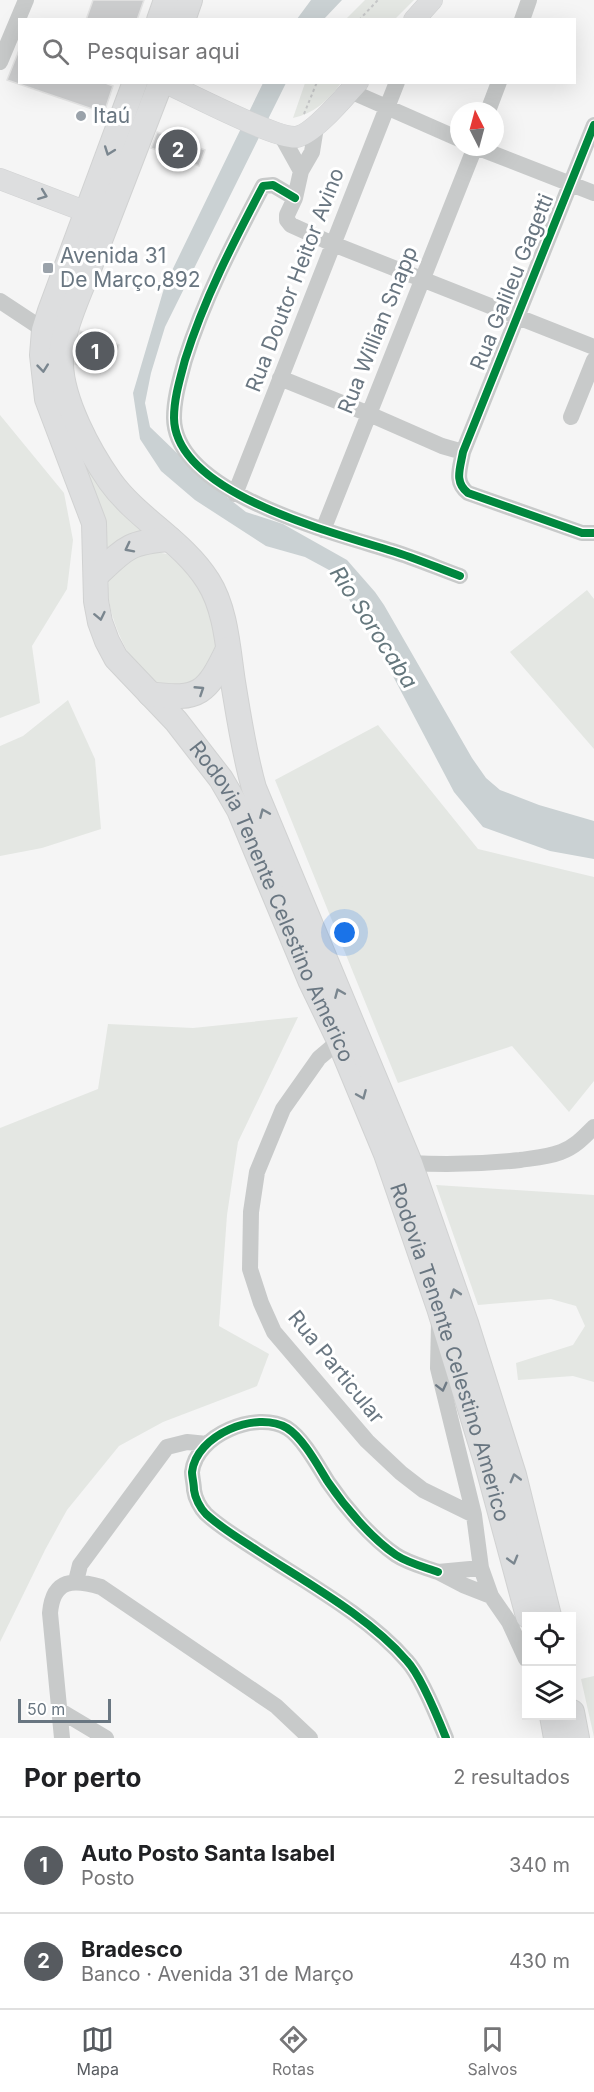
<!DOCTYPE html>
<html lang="pt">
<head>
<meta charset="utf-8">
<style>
  body { margin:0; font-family:Inter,sans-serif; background:#f2f2f2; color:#202124 }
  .controls { position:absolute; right:18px; bottom:18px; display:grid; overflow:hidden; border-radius:0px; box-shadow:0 6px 24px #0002 }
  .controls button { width:54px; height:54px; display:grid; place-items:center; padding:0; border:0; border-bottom:2px solid #e0e0e0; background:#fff; color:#202124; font:30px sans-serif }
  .compass { position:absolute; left:450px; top:102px; width:54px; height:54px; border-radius:50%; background:#fff; box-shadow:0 6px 24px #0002; rotate:354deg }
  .scale { position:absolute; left:18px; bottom:15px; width:93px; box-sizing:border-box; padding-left:6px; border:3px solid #697681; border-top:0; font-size:16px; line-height:21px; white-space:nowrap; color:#697681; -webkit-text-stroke:4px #fff; paint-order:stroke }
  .you { position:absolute; left:345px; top:933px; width:21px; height:21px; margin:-15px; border:4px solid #fff; border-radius:50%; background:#1a73e8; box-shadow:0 0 0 9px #1a73e833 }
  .badge { display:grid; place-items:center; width:39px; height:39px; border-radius:50%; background:#575b60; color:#fff; font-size:20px; font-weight:700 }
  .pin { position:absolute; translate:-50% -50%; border:3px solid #fff; box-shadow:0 2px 6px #0006 }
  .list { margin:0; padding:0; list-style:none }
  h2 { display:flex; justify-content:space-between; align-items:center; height:78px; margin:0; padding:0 24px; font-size:26px }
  h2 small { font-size:20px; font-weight:400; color:#757577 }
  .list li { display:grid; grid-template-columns:39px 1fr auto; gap:18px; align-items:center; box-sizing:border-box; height:96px; padding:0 24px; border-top:2px solid #e0e0e0 }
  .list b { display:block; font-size:22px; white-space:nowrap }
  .list p { margin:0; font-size:20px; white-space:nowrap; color:#757577 }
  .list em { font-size:20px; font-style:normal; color:#757577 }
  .icon { flex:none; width:33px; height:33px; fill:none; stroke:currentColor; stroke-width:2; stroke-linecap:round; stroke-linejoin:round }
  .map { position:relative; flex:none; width:594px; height:1738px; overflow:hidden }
  .search { position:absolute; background:#fff; box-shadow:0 6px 24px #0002; left:18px; right:18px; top:18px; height:66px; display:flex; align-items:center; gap:15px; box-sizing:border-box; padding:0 21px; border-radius:0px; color:#757577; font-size:22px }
  .sheet { height:270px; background:#fff }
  nav { display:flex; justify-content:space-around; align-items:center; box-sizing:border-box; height:84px; border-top:2px solid #e0e0e0; background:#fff; font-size:16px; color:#757577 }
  nav a { display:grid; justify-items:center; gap:3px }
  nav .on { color:#575b60 }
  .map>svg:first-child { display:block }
</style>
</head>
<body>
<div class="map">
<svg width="594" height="1738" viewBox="0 0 594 1738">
  <rect width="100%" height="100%" fill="#f5f5f5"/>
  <!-- green -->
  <path fill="#e4e7e3" d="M365,0H414L395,19H346Z
    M305,83H341C329,100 313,114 293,118Z
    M55,357L114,504L131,522L150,535L107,551L93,489L53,405Z
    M0,415L64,493L73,540L67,589L32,646L40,703L0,718Z
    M150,551L167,554L188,572L209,601L219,649L208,678L164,689C156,683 145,677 139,669C122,648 92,584 119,562C126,556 141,554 150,551Z
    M587,590L594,599V749L510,652Z
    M68,700L95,759L101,829L42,848L0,856V746L23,736Z
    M378,725L478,849L594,877V1081L569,1112L512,1046L398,1083L275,780Z
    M298,1017L238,1142L227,1215L219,1326L269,1354L257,1386L163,1422L119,1446L67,1510L45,1550L0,1642V1128L98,1089L108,1024L193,1028Z
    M436,1185L594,1195V1382L573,1376L518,1380L516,1363L573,1345L585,1326L576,1306L551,1299L478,1305Z
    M594,1676V1737L581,1679Z"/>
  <!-- water -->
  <path fill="#cad1d3" d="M311,0H342L324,19H297Z
    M263,83H286L165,327L151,373L145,403L150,427L205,480L246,512L283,524L347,560L375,592L384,605L472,758L486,778L500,790L539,805L594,821V859L550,851L483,827L454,792L365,623L329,570L305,557L266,546L195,500L161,471L140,439L133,393L165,285Z"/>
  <!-- building -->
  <path fill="#cccdce" stroke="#e4e4e4" stroke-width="1.5" d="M93,0H144L137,20H86Z
    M19,50L20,82H103L113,86L104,113L7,80Z
    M157,132L205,150L199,166L151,148Z
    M80,331L119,345L114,360L106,357L100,373L75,364Z"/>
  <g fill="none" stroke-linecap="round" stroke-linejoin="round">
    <!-- major casing -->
    <g stroke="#d1d2d3" stroke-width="22">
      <path id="major" d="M414,20L432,0
        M164,82C188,93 276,139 296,137C313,135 345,96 358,82
        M0,179L100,217"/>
    </g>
    <!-- highway casing -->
    <g stroke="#d1d2d2" stroke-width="26">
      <g id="highway">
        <path d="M159,20L166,0"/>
        <path d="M183,20L190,0"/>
        <path id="s1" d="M135,82L50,311L44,330L42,355L47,399L94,523L96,601L100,622L107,641L116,658L176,721L221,779L239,810L310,980L337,1036L386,1154L439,1308L487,1464L528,1616"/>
        <path d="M161,82C138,142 115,201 92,261C81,291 60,331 61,364C62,401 89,451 110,481C137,519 183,541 208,581C226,609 228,649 233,682C239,718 244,753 254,788L410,1163L466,1323L514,1475L549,1616"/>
        <path d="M97,575C125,548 129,542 170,539"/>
        <path d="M150,694C200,701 207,693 228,649"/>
        <path d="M572,1712L577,1738"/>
        <path d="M552,1716L556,1738"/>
      </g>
    </g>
    <!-- path -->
    <path stroke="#c6c7c8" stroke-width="2" stroke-dasharray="3 3" stroke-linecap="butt" d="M359,20L378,0
      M304,114L317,82"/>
    <!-- minor -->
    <path stroke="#c8caca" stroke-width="16" d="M522,20L529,0
      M0,62L26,0
      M350,91L459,139
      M488,111L499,82
      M594,125L463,452C460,469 454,482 468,493L582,533H594
      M316,127L312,152L301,171L295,198L287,215V220L291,225L333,244L594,347
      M281,135L301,171
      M476,147L594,193
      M295,198L273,185L263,186C233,243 204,299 185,360C180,379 174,398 174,418C175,494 335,533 392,551C415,558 438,568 460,576
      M0,301L44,330
      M280,378L369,414L442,446L463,452
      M571,417L594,360
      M235,494L397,82
      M323,530L475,147
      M339,1041L319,1058L283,1109L257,1172L251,1212L250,1269L261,1303L274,1332L367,1441L401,1473L423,1490L474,1515
      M410,1163C447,1165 484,1164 520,1160C534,1158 548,1157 561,1152C575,1147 584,1137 594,1127
      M439,1324L438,1368L474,1515L481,1568L491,1596L509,1622L526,1659
      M481,1568L438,1572L463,1585L491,1596
      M438,1572C424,1567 408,1563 396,1555C371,1538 345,1507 328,1482C318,1466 303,1438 287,1428C256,1410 196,1435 192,1472C192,1477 194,1484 194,1490C195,1498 200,1508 206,1514C221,1528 240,1539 258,1551C307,1583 369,1617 407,1661C421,1676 438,1718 446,1738
      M76,1581L80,1565L167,1447L187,1442L207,1444
      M59,1710L106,1738
      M62,1738L50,1613C53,1578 74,1579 101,1587L276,1706L310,1738"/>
    <!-- major -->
    <use href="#major" stroke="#dddedf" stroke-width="21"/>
    <!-- highway -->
    <use href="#highway" stroke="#dddedf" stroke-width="24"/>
    <!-- cycleway casing -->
    <g stroke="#fff" stroke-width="11">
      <path id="cycleway" d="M594,125L463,452C460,469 454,482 468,493L582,533H594
        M295,198L273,185L263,186C233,243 204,299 185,360C180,379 174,398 174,418C175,494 335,533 392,551C415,558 438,568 460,576
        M438,1572C424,1567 408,1563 396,1555C371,1538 345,1507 328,1482C318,1466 303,1438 287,1428C256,1410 196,1435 192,1472C192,1477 194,1484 194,1490C195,1498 200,1508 206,1514C221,1528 240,1539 258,1551C307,1583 369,1617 407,1661C421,1676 438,1718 446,1738"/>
    </g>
    <!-- cycleway -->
    <use href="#cycleway" stroke="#00873e" stroke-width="8"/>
  </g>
  <!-- one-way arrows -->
  <defs><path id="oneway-chevron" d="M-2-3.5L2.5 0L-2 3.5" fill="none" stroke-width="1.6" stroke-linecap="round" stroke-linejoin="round" transform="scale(1.5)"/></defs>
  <g stroke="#7a868f">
    <use href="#oneway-chevron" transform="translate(109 151) rotate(110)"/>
    <use href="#oneway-chevron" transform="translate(43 195) rotate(21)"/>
    <use href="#oneway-chevron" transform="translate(43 368) rotate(84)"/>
    <use href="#oneway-chevron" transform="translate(129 548) rotate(153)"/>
    <use href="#oneway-chevron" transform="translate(100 616) rotate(78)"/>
    <use href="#oneway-chevron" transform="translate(200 690) rotate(-33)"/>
    <use href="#oneway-chevron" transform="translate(264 813) rotate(-113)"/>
    <use href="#oneway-chevron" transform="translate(339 993) rotate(-113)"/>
    <use href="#oneway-chevron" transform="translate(362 1095) rotate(67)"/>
    <use href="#oneway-chevron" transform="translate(455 1293) rotate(-109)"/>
    <use href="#oneway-chevron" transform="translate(515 1478) rotate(-105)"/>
    <use href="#oneway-chevron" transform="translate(513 1560) rotate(74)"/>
  </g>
  <use stroke="#6e7a85" href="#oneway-chevron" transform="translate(442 1387) rotate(76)"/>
  <!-- markers -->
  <g fill="#9aa2aa" stroke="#fff" stroke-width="2">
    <circle cx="81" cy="116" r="6"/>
    <rect x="42" y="262" width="12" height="12" rx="3"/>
  </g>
  <g text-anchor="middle" stroke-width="6" stroke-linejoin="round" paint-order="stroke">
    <!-- poi labels -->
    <g font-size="21" fill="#697681" stroke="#fff" text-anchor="start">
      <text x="93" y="123">Itaú</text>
      <text x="60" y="263">Avenida 31<tspan x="60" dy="24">De Março,892</tspan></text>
    </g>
    <!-- street labels -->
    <g font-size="21" fill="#697681" stroke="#fff">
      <text transform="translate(295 280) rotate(-69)" y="7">Rua Doutor Heitor Avino</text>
      <text transform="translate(512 282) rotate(-68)" y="7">Rua Galileu Gagetti</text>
      <text transform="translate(378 330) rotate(-68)" y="7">Rua Willian Snapp</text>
      <text dy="7" stroke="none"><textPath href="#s1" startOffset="898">Rodovia Tenente Celestino Americo</textPath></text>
      <text dy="7" stroke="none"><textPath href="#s1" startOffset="1384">Rodovia Tenente Celestino Americo</textPath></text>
      <text transform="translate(336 1367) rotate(51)" y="7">Rua Particular</text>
    </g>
    <!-- water labels -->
    <g font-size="22" font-style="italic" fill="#65777d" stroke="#fff">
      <text transform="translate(374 627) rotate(57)" y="8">Rio Sorocaba</text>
    </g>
  </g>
</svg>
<div class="controls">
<button><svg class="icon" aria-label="locate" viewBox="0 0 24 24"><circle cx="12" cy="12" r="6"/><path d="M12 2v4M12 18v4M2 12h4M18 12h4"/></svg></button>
<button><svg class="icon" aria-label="layers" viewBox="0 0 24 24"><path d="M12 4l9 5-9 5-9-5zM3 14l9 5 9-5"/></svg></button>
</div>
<svg class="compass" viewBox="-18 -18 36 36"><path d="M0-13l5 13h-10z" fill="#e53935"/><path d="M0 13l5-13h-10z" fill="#757577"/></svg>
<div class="scale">50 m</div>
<div class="you"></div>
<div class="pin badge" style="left:95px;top:351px">1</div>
<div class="pin badge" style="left:178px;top:149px">2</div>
<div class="search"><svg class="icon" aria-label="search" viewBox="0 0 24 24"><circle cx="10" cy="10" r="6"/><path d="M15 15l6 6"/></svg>Pesquisar aqui</div>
</div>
<section class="sheet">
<h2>Por perto<small>2 resultados</small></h2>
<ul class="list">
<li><span class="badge">1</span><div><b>Auto Posto Santa Isabel</b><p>Posto</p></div><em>340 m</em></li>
<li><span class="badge">2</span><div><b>Bradesco</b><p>Banco · Avenida 31 de Março</p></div><em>430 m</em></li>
</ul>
</section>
<nav>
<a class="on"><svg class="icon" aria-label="map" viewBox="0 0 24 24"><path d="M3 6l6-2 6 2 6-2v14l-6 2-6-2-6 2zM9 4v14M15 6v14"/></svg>Mapa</a>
<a><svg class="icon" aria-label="directions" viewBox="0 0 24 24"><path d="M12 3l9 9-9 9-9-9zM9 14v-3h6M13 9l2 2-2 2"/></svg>Rotas</a>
<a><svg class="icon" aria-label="saved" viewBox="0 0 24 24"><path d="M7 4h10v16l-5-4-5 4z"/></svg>Salvos</a>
</nav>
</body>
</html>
